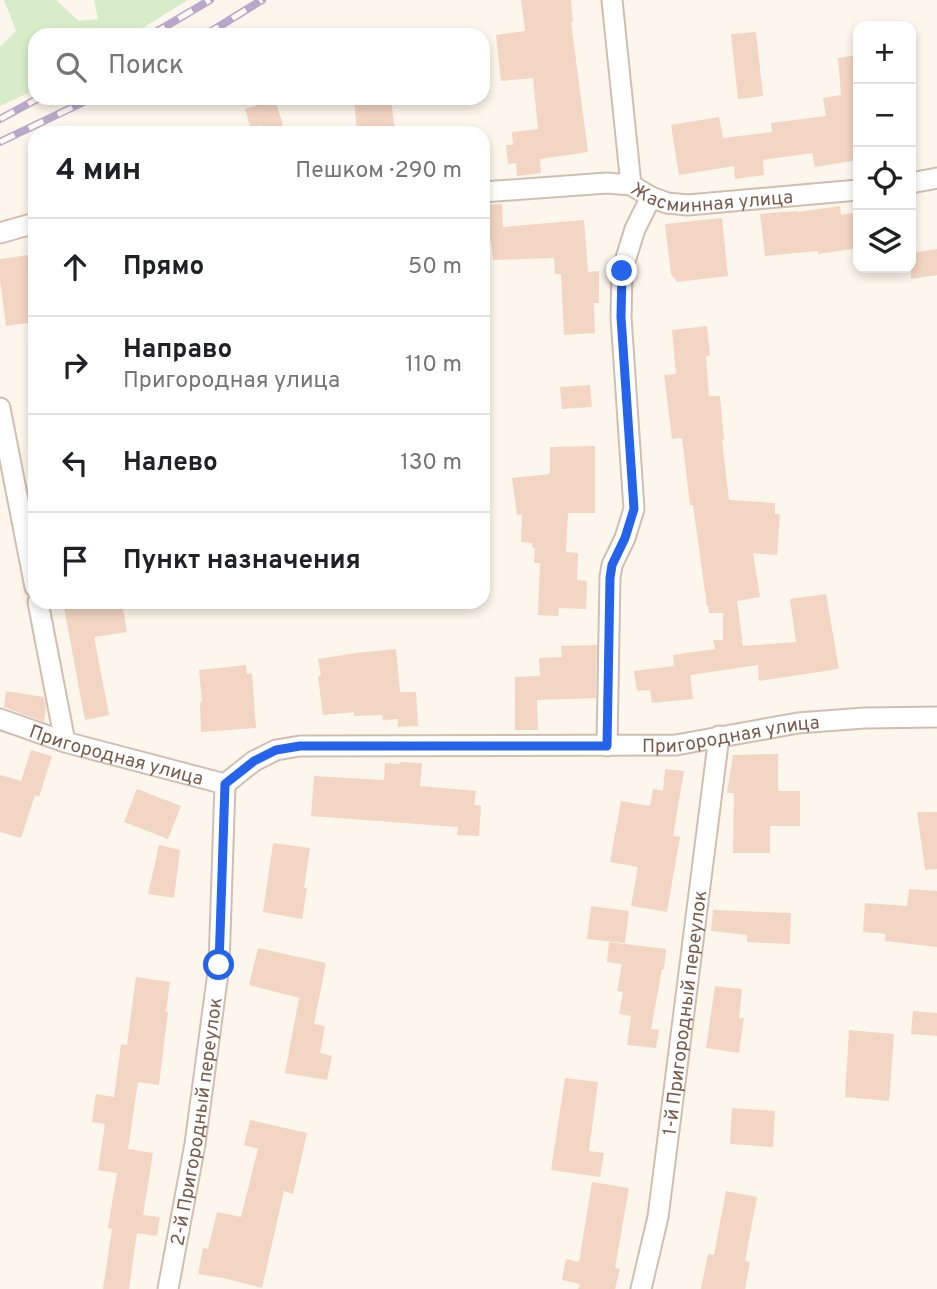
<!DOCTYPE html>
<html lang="ru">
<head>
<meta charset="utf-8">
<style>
  body { margin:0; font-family:Overpass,sans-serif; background:#f2f2f2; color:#202124 }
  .controls { position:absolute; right:21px; top:21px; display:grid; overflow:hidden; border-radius:14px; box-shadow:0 4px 10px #0003 }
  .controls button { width:63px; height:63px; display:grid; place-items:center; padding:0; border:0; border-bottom:2px solid #e0e0e0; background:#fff; color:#202124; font:35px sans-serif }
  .stop { position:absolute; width:21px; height:21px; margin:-16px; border:5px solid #2563eb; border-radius:50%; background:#fff }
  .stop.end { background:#2563eb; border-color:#fff; box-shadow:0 2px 7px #0008 }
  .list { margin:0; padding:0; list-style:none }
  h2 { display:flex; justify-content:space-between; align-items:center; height:91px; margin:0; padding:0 28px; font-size:30px }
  h2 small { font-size:23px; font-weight:400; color:#757577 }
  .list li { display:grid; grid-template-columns:46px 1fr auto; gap:21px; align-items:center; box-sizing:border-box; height:98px; padding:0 28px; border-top:2px solid #e0e0e0 }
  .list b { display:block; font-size:26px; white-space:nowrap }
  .list p { margin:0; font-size:23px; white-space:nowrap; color:#757577 }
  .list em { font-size:23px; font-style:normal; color:#757577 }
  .icon { flex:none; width:38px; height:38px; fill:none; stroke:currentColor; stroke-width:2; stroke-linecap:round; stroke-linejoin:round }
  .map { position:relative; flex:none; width:937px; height:1289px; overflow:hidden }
  .search { position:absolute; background:#fff; box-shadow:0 4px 10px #0003; left:28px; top:28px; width:462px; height:77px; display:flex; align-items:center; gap:18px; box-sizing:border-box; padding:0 24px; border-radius:21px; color:#757577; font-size:26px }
  .panel { position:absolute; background:#fff; box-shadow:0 4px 10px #0003; left:28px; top:126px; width:462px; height:483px; border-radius:21px }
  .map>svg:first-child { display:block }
</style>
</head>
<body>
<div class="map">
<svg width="937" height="1289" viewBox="0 0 937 1289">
  <rect width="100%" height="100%" fill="#fdf6ec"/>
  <!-- green -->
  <path fill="#d8ecc9" d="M4,0H56L79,21L98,19L94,0H188L131,35H35V90L0,106V47L16,31Z"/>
  <!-- building -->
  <path fill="#f3d5c3" d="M521,0H571L573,22H571L588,152L540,159L541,173L517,176L516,163L508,164L506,145H513L512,132L538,129L533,78L501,81L496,35L525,31Z
    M756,32L763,96L738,99L731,34Z
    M858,55V160L815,167L812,153L763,160L764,175L735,179L734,166L679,175L671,125L719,117L723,138L772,132L771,123L826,116L823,98L841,95L838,58Z
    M354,98H391L395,133H357Z
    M275,100L283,125L263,132L261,125L251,129L245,109Z
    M502,204L503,227L584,220L588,272L599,271V303H594L595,333L564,335L561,274H555L554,258L493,260L491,241H483V205Z
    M840,206L841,215L858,212V248L818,254V251L765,256L760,214L797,211L798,212Z
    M722,218L728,276L677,282L671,274L665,224Z
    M937,249V275L911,279V253Z
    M35,254V322L6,326L0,279V259Z
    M707,326L710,356H706L709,396H720L724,440H722L729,500L775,503V514H780L777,555L753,553L760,597L737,601L743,646L796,642L790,599L826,594L839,669L759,681L758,665L690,675L693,699L652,703L650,690L637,691L634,671L674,666L673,655L715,649L713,640H723V613H709L708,606H707L693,505H690L682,438L672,439L664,375L676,374L672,330Z
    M590,385L592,407L562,409L560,387Z
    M595,446V513H568L566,552L578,553L577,580L587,581L586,609L559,608L558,616L538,615L540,563H534L535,548L532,547V543L521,542L522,514L517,515L512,478L550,474V447Z
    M63,602H122L127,632L94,637L109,715L85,720Z
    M597,645L596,698L537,700L538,730H515V677L540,676L539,658L562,657L561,646Z
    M396,649L400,692H416L418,726L398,727V719L383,720L382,715L354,716V712L323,715L318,677L321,676L318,659L356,653Z
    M246,665L247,674L252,673L256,728L201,732L200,702H202L199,670Z
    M6,691L44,697L46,709L44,722L4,707Z
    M31,750L52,756L39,797L35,795L21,838L0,832V775L21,781Z
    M778,754V791H800V826H770V853H733L734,793H727L733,755Z
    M400,762L422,763L420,786L476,791L474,805L481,806L479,836L457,835L458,827L311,816L314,776L384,780L385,763L400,764Z
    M665,769L684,771L673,836L680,837L667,912L631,906L638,867L610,862L621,801L650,806L653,789L663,791Z
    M137,789L181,806L168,839L124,822Z
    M917,812H937V869L925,870Z
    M273,843L310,848L304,888H307L302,919L263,912Z
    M159,845L180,850L174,898L148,894Z
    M909,889L937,891V947L885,941L886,934L863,932L865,903L907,906Z
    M591,906L629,911L625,943L587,939Z
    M713,910L791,913L790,944L747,942V935L711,931Z
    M609,942L666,949L664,969H662L651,1029L659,1030L656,1048L627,1045L631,1016L619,1014L623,992L617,991L622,964L607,962Z
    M258,948L326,963L314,1024L325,1026L320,1053L332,1056L327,1080L285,1073L299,998L249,985Z
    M136,977L170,982L166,1012H168L159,1085L138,1082L128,1149L153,1153L143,1215L160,1217L157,1236L137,1233L129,1289H103L112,1229L108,1228L117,1173L98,1170L105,1124L92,1122L96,1094L114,1097L121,1044L127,1045Z
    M715,986L742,989L739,1018H744L739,1053L706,1048Z
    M913,1011L937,1013V1036L911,1034Z
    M849,1030L894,1034L889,1101L845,1097Z
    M565,1078L598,1082L589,1151L604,1153L600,1177L551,1170Z
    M732,1108L775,1111L773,1147L730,1144Z
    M250,1120L307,1133L293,1194L284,1191L262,1288L223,1278L198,1274L203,1248L208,1249L217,1212L241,1217L258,1149L244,1145Z
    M592,1182L629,1188L615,1268L620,1269L615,1289H578L580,1284L562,1280L566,1259L579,1262Z
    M726,1191L757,1197L745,1261L750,1262L745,1289H701L708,1254L714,1255Z"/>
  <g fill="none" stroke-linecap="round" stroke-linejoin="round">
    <!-- minor casing -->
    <g stroke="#d1beb0" stroke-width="23">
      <g id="minor">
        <path d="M612,0L631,185"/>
        <path d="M911,183L937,178"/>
        <path id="s1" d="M483,192L607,183L631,185L651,197L667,203L688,205L858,190"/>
        <path d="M0,233L35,223"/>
        <path d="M0,408L35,587"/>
        <path d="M38,602L65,742"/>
        <path id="s2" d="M0,719L65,742L225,784L254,761L276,750L300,746L676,745L798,723L864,718L937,717"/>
        <path d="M607,746L610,577L612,565L625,538L634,509L621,317L622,271L635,229L651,197"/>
        <path id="s3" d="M168,1289L195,1144L219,965L225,784"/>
        <path id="s4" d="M641,1289L658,1217L719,736"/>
      </g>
    </g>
    <!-- minor -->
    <use href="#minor" stroke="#fff" stroke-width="19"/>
    <!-- rail casing -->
    <g stroke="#b9a8c9" stroke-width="8">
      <path id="rail" d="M151,35L210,0
        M205,35L262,0
        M0,119L39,98
        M0,142L92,98"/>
    </g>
    <!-- rail -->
    <use href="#rail" stroke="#fffaf3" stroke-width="5" stroke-dasharray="16" stroke-linecap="butt"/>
  </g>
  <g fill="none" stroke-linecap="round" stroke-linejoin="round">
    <!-- route -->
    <path stroke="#2563eb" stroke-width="9" d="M219,965L225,784L254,761L276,750L300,746H607L610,578L612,565L625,538L634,509L621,317L622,271"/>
  </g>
  <g text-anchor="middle" stroke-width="5" stroke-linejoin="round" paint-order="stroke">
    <!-- street labels -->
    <g font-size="19" fill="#7a5c4d" stroke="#fffaf3">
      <text dy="7" stroke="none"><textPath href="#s1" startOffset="233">Жасминная улица</textPath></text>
      <text dy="7" stroke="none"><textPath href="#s2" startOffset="752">Пригородная улица</textPath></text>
      <text dy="7" stroke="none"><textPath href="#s2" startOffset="122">Пригородная улица</textPath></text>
      <text dy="7" stroke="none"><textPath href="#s4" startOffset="280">1-й Пригородный переулок</textPath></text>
      <text dy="7" stroke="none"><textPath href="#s3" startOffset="170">2-й Пригородный переулок</textPath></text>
    </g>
  </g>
</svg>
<div class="controls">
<button>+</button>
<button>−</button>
<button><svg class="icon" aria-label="locate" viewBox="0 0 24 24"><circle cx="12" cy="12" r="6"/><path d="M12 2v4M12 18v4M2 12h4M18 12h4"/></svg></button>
<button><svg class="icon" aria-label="layers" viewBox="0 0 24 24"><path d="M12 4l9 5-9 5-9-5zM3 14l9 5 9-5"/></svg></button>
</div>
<div class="stop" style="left:219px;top:965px"></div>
<div class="stop end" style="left:622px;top:271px"></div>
<div class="search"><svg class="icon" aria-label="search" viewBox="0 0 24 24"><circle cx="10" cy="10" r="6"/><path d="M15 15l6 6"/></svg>Поиск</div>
<section class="panel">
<h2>4 мин<small>Пешком · 290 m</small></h2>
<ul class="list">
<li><svg class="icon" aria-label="ahead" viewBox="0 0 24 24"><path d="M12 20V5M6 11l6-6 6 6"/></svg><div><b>Прямо</b></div><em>50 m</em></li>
<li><svg class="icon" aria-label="right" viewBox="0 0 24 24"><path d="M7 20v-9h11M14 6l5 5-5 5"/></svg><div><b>Направо</b><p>Пригородная улица</p></div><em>110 m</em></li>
<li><svg class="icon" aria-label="left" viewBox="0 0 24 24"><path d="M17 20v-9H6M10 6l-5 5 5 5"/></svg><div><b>Налево</b></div><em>130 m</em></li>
<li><svg class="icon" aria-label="arrive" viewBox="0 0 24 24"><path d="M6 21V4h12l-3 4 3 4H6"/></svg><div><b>Пункт назначения</b></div></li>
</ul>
</section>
</div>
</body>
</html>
